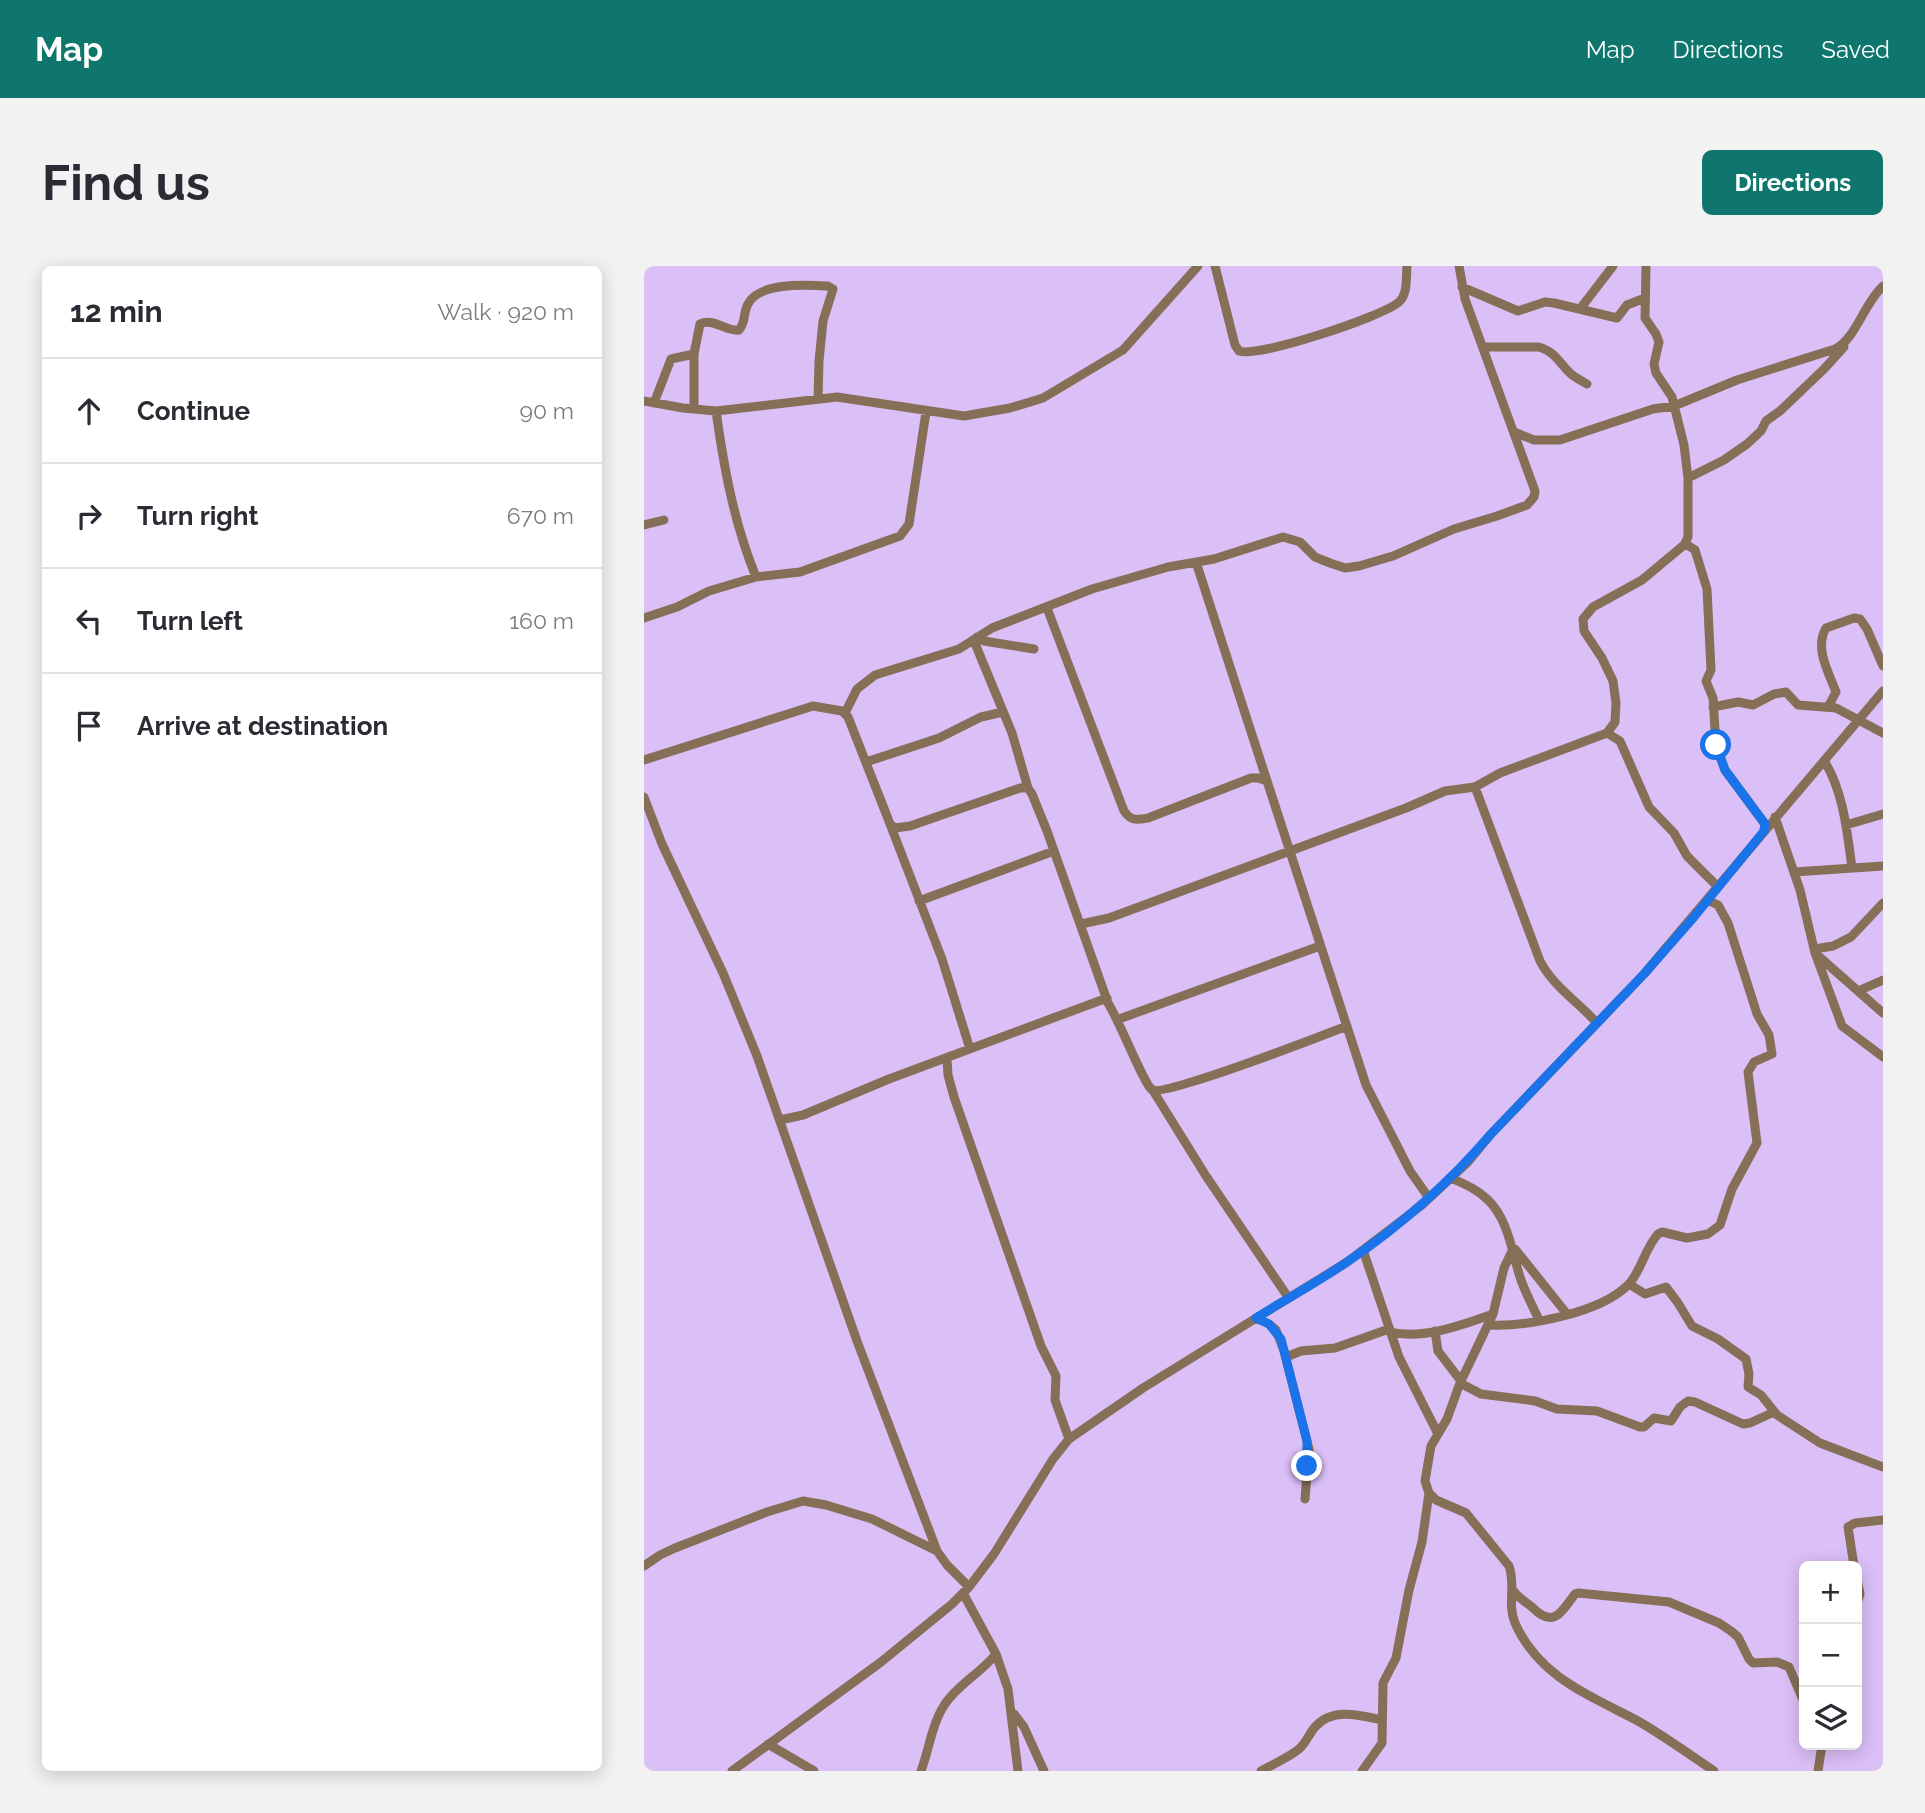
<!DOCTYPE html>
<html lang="en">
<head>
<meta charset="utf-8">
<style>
  body { margin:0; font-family:Raleway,sans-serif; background:#f2f2f3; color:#2b2b33 }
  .controls { position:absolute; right:21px; bottom:21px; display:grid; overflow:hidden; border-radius:10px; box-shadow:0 4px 18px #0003 }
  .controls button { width:63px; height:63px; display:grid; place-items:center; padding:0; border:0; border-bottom:2px solid #e1e1e2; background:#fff; color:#2b2b33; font:35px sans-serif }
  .stop { position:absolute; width:21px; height:21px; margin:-16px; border:5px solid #1a73e8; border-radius:50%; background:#fff }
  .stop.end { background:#1a73e8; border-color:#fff; box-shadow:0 2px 7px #0008 }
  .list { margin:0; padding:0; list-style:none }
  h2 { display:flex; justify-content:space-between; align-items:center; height:91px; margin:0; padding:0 28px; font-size:30px }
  h2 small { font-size:23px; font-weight:400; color:#7c7c81 }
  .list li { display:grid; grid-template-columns:46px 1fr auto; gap:21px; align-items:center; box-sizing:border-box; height:105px; padding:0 28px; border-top:2px solid #e1e1e2 }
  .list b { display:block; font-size:26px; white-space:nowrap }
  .list em { font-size:23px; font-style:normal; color:#7c7c81 }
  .icon { flex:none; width:38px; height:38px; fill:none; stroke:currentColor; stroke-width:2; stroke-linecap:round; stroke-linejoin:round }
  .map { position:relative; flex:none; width:1239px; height:1505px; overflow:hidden; border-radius:10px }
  header { display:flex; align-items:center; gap:42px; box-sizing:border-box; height:98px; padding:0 35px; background:#0f766e; color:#fff }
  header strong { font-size:33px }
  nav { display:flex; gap:38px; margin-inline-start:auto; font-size:24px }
  .intro { display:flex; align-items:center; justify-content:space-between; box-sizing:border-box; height:168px; padding:0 42px }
  h1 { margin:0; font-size:49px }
  .button { padding:18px 32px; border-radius:10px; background:#0f766e; color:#fff; font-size:24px; font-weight:700 }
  main { display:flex; gap:42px; padding:0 42px }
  aside { flex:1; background:#fff; border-radius:10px; box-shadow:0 4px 18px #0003 }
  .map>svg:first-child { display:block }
</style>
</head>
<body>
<header>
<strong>Map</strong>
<nav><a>Map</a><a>Directions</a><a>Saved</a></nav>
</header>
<div class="intro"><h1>Find us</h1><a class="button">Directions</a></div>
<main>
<aside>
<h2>12 min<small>Walk · 920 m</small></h2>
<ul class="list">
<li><svg class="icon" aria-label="ahead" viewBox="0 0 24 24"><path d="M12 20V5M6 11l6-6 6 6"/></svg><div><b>Continue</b></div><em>90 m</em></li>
<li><svg class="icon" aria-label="right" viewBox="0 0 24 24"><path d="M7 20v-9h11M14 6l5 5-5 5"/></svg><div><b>Turn right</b></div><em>670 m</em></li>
<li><svg class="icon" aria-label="left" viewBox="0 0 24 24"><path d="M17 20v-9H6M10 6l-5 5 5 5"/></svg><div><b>Turn left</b></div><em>160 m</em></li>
<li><svg class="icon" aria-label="arrive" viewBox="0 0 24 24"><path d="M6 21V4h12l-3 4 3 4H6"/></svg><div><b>Arrive at destination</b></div></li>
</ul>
</aside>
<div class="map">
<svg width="1239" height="1505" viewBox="0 0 1239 1505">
  <rect width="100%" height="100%" fill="#dbbff7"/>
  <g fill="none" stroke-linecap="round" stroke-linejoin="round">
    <!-- minor -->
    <path stroke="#866f57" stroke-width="9" d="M571,0L591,79L595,85C613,92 738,51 755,36C764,28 762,11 763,0
      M818,21L874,45L901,36L910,37L973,52L983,39L1001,32
      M936,43L969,0
      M839,81H895C912,86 915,97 927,108C932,112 938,115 943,118
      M0,135L39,142L72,145L193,131L320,150L366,142L399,132L479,84L554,0
      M10,137L27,93L50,88
      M50,143V88L56,58C69,51 82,66 95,64C102,56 99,47 104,38C115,16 162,19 184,20L189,23L179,55L175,95L174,133
      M72,145C80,202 90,257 112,311
      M870,166L890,174H916L1009,143L1030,140L1093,114L1191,83C1212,73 1220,37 1239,20
      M1044,212L1080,194L1103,178L1117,165L1122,155L1136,145L1180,103L1200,81
      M0,259L20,254
      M1042,278L1051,284L1063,323L1067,404L1062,415L1069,432L1072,479L1081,504L1121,558L1120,565
      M552,296L623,515
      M403,342L480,545C487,555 492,554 504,552L607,512H614L623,515L722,819L766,905L785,932
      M0,352L33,341L65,325L112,311L156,306L256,270L265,258L282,146
      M333,371L340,375L390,383
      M330,375L368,467L384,522
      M1069,441L1094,436L1109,439L1130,428L1142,426L1154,439L1192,442L1239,467
      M1184,441L1192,426C1185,407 1170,382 1182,362L1210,352L1216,353L1223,363L1239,400
      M201,447L213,423L231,409L315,383L348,362L448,323L524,301L570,293L639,271L656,276L671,291L686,297L701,302L715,300L749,290L810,263L853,250L883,239L890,231L891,225L821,33L815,0
      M963,467L976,475L1005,541L1030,567L1043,590L1074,621
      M0,494L169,440L198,445L204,451L241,545L246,558L251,562L266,560L376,522H384L388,528L403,565L464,737C474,752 500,818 508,824C520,831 680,769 703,760
      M222,496L295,472L337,451L359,446
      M1181,496C1200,528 1203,566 1208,602
      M831,521L896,695C909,720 934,736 953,757
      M0,531L18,578L79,707L113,790L213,1075L293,1285L303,1299L325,1321
      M1131,551L1156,624L1171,687L1198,760L1239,791
      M246,558L298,693L326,783
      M1202,559L1239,548
      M1150,606L1239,600
      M275,635L410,585
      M437,658L465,652L762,542L801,525L831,521L856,507L963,467L971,456L972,437L969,415L958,392L940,365L939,353L949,341L998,314L1040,279L1044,271V212L1040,179L1028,131L1012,107L1010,98L1015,76L1012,68L1001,52L1002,0
      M1170,683L1189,680L1207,671L1239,637
      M1172,688L1239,747
      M1214,725L1239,714
      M475,753L676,680
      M303,793L304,809L310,831L397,1080L412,1110L411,1134L425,1173
      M508,823L562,910L644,1031
      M136,854L159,849L245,813L463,732
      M807,912C820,918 833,923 844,934C865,954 868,988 877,1014C882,1028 889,1041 895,1054
      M869,983L860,1002L849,1048L816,1117L803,1153L787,1180L781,1215L785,1227L792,1234L822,1247L865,1300C872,1319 863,1338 871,1357C895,1411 945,1429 994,1455C1020,1470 1045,1488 1070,1505
      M871,983L923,1048
      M719,984L755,1091L794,1168
      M985,1018L1001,1028L1022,1021L1034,1037L1048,1060L1074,1073L1102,1093L1105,1108L1104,1121L1117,1129L1133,1149L1176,1177L1239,1201
      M612,1052L625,1058L632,1064L640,1085L665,1183L661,1233
      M844,1059C883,1061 956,1047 984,1019C997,1006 1001,982 1014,968L1018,966L1043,972L1064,968L1076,959L1088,923L1113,877L1104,806L1110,796L1128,788L1125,769L1113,748L1084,657L1074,639L1063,634
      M791,1065L794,1085L817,1115
      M746,1066C779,1074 818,1059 849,1048
      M642,1091L657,1085L691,1082L745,1063
      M816,1117L837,1128L891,1135L913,1143L953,1145L996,1161H1000L1010,1152L1027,1155L1036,1141L1044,1135L1051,1136L1099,1158L1106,1157L1130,1146
      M0,1300L16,1289L31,1282L123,1246L159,1235L182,1239L228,1253L293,1285
      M1210,1300L1204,1261L1211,1257L1239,1254
      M1213,1313L1216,1328L1213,1337
      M868,1323C874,1332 881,1335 889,1342C910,1363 918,1345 931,1328L934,1327L1025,1336L1075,1357L1087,1365L1094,1371L1105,1393L1109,1397L1133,1396L1145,1401L1160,1436
      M319,1327L352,1388L364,1423L374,1505
      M370,1448L380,1461L400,1505
      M124,1478L170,1505
      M88,1505L237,1396L308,1338L325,1321L350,1288L409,1193L425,1173L499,1122L703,996L778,939L824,896L847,868L1000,708L1239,425
      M277,1505C285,1484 288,1457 301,1438C314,1418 337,1407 352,1388
      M617,1505C629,1498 644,1492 655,1483C662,1477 665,1468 671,1461C688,1441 716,1449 738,1454
      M718,1505L738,1477L739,1417L752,1392L765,1324L778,1276L785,1227
      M1174,1505L1178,1479"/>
  </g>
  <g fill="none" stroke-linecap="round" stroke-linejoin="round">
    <!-- route -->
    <path stroke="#1a73e8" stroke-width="9" d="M663,1200V1175L637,1073L625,1058L612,1052C642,1033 674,1016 703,996C756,960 805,917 847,868L1000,708L1050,651L1120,565L1121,558L1081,504L1072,479"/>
  </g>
</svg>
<div class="controls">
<button>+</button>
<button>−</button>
<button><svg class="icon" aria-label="layers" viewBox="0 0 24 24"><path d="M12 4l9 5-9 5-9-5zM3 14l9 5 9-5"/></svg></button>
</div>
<div class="stop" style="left:1072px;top:479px"></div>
<div class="stop end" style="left:663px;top:1200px"></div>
</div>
</main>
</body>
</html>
